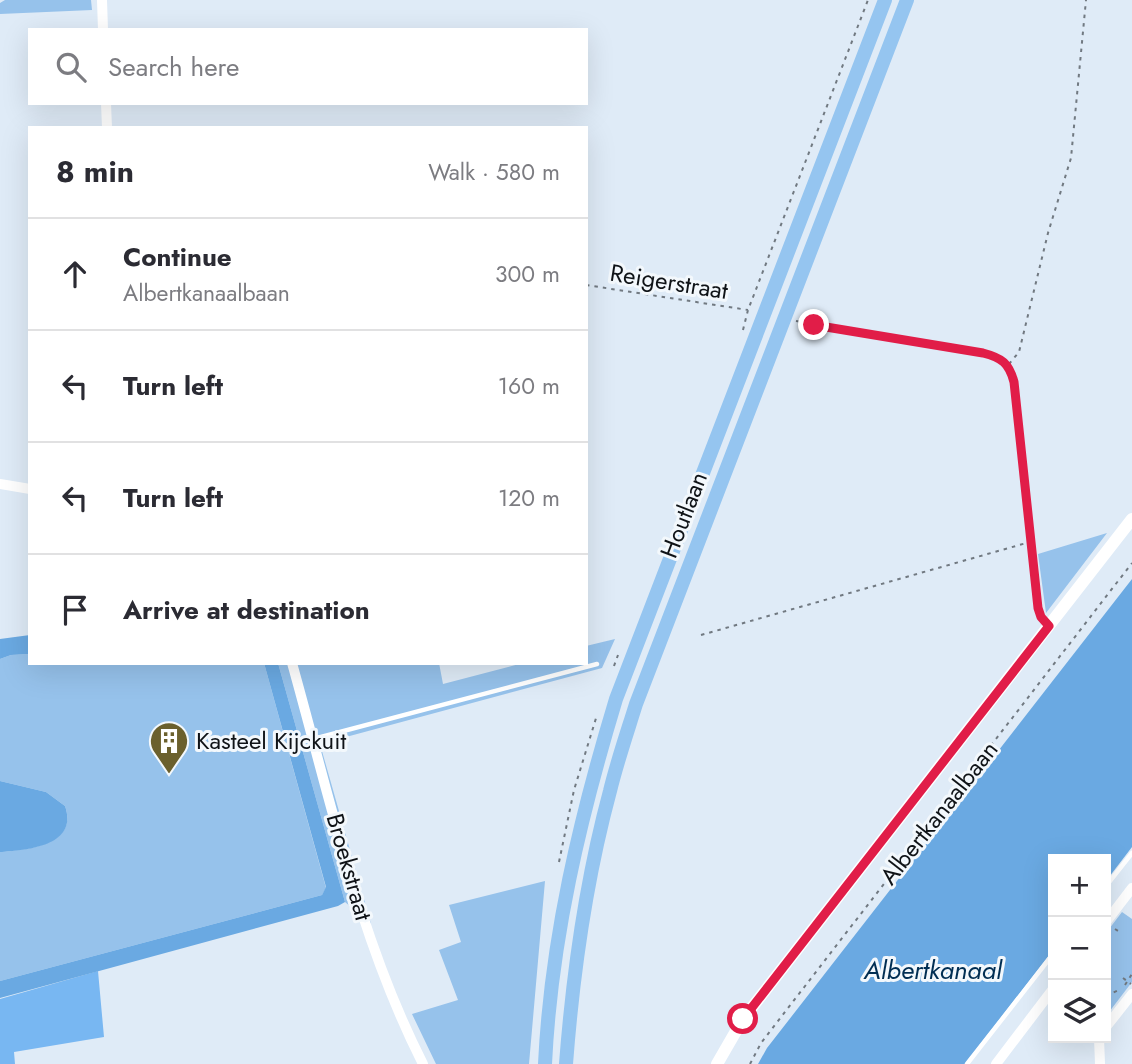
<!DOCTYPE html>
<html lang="en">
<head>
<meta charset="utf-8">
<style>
  body { margin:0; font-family:Jost,sans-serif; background:#f7f7f7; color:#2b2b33 }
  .controls { position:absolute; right:21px; bottom:21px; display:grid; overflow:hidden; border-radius:0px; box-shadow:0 7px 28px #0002 }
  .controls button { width:63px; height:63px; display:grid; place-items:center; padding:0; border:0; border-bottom:2px solid #e1e1e2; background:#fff; color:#2b2b33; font:35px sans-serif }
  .stop { position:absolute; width:21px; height:21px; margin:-16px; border:5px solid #e11d48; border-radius:50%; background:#fff }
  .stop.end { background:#e11d48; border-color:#fff; box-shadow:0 2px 7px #0008 }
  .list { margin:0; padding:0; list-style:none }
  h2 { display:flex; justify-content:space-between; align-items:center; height:91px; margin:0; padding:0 28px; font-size:30px }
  h2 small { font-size:23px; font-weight:400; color:#7c7c81 }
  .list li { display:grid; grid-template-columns:46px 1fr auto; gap:21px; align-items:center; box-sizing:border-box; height:112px; padding:0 28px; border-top:2px solid #e1e1e2 }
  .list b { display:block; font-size:26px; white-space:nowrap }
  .list p { margin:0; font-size:23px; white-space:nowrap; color:#7c7c81 }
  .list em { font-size:23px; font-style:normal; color:#7c7c81 }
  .icon { flex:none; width:38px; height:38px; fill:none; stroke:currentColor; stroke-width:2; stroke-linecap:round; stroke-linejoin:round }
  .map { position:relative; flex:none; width:1132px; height:1064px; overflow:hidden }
  .search { position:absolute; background:#fff; box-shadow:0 7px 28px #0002; left:28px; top:28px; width:560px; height:77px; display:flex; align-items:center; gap:18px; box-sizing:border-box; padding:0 24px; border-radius:0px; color:#7c7c81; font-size:26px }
  .panel { position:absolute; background:#fff; box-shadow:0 7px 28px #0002; left:28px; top:126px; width:560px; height:539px; border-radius:0px }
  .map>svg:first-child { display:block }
</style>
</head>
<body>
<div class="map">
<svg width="1132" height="1064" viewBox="0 0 1132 1064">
  <rect width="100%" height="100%" fill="#dfebf7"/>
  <!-- green -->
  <path fill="#96c2eb" d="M5,0H91L92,10L0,14V3Z
    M1107,533L1046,613L1038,554Z
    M615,639L602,668L320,744L371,924L345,902L278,663H439L443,684L523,663H586V646Z
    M30,654V663H264L326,888L322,895L0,981V852C26,850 79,845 65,806L46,792L0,781V659L11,655Z
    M545,881L529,1064H436L412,1014L458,1000L439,950L461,942L449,905Z
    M1122,912L1132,919V982L1106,1016V933Z"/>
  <!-- forest -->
  <path fill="#78b7f2" d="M98,971L104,1037L14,1052L15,1064H0V999Z"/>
  <!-- water -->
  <path fill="#6aa9e2" d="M1132,579V847L1106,881V859H1053V950L965,1064H758L767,1048Z
    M30,635V654L11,655L0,659V639Z
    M264,663H278L345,902L338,906L0,998V981L322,895L326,887Z
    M0,781L46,792L65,806C79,846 27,850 0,852Z"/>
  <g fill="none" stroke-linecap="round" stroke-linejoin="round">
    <!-- path -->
    <path stroke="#717981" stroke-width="2" stroke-dasharray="3.5 5" stroke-linecap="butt" d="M586,285L748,310
      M796,321L983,353C1002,358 1009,363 1014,382L1038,608L1041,618
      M743,330L748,310L868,0
      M1009,364L1019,352L1048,233L1071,158L1086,0
      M701,635L1030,542
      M614,666L618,655
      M559,862L574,790L597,715
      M1115,929L1121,933
      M1123,978L1131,984
      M1125,985L1132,974
      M1106,996L1121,989
      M750,1064L761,1043L1132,563"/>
    <!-- lane -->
    <path stroke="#fff" stroke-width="4.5" d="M283,747L597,664
      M1106,886L1132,853
      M967,1064L1053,954"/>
    <!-- street -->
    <path stroke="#fff" stroke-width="10" d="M102,0L103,30
      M106,103L107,128
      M0,484L30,489
      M292,663C330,798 359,938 423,1064
      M1106,922L1132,888
      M1106,1027L1132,994
      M1099,1038L1100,1064
      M996,1064L1053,989"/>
    <!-- secondary -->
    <path stroke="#fff" stroke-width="12" d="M717,1064L743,1019L1132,519"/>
    <!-- primary -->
    <path stroke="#95c5f0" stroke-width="14" d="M545,1064C551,939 580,818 616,699L885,0
      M566,1064C573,972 586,880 610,791C617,762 627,733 636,704L907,0"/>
  </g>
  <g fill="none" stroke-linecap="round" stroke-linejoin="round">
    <!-- route -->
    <path stroke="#e11d48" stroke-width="9" d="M743,1019L1049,626L1041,617L1038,608L1014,382C1009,363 1002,358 983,353L814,325"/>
  </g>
  <!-- icons -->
  <defs>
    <g id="building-pin" transform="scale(2.0125)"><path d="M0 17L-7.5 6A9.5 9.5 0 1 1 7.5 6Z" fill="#6b602d" stroke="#f3f8fc"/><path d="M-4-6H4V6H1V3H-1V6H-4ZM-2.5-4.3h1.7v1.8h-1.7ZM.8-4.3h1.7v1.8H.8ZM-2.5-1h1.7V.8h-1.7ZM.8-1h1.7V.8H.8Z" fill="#fff"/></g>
  </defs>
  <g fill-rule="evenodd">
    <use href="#building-pin" x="169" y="741"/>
  </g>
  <g text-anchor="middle" stroke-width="6" stroke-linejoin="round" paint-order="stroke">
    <!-- street labels -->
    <g font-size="24" fill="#0f1317" stroke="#f3f8fc">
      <text transform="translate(669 282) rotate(9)" y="8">Reigerstraat</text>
      <text transform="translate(684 515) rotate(-69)" y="8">Houtlaan</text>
      <text transform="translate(939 813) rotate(-52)" y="8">Albertkanaalbaan</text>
      <text transform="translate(349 867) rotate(74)" y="8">Broekstraat</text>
    </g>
    <!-- poi labels -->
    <g font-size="24" fill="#0f1317" stroke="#f3f8fc" text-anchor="start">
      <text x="196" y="749">Kasteel Kijckuit</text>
    </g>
    <!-- water labels -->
    <g font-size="26" font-style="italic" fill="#002e53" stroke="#f3f8fc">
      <text x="933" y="979">Albertkanaal</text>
    </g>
  </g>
</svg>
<div class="controls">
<button>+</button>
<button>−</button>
<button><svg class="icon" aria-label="layers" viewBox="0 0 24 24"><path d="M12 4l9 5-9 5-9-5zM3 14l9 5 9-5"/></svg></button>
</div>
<div class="stop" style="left:743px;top:1019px"></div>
<div class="stop end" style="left:814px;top:325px"></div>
<div class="search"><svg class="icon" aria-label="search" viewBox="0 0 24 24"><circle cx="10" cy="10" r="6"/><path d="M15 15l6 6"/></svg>Search here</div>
<section class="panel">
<h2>8 min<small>Walk · 580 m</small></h2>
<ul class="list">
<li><svg class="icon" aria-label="ahead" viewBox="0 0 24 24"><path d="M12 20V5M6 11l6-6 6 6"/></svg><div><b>Continue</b><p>Albertkanaalbaan</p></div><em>300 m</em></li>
<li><svg class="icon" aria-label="left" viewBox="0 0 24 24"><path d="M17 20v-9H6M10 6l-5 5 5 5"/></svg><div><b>Turn left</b></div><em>160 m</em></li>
<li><svg class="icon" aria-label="left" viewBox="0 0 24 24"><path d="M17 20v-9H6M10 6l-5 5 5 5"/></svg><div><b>Turn left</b></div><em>120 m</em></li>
<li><svg class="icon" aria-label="arrive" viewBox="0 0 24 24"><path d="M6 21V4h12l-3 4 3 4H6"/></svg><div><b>Arrive at destination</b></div></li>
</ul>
</section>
</div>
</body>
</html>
